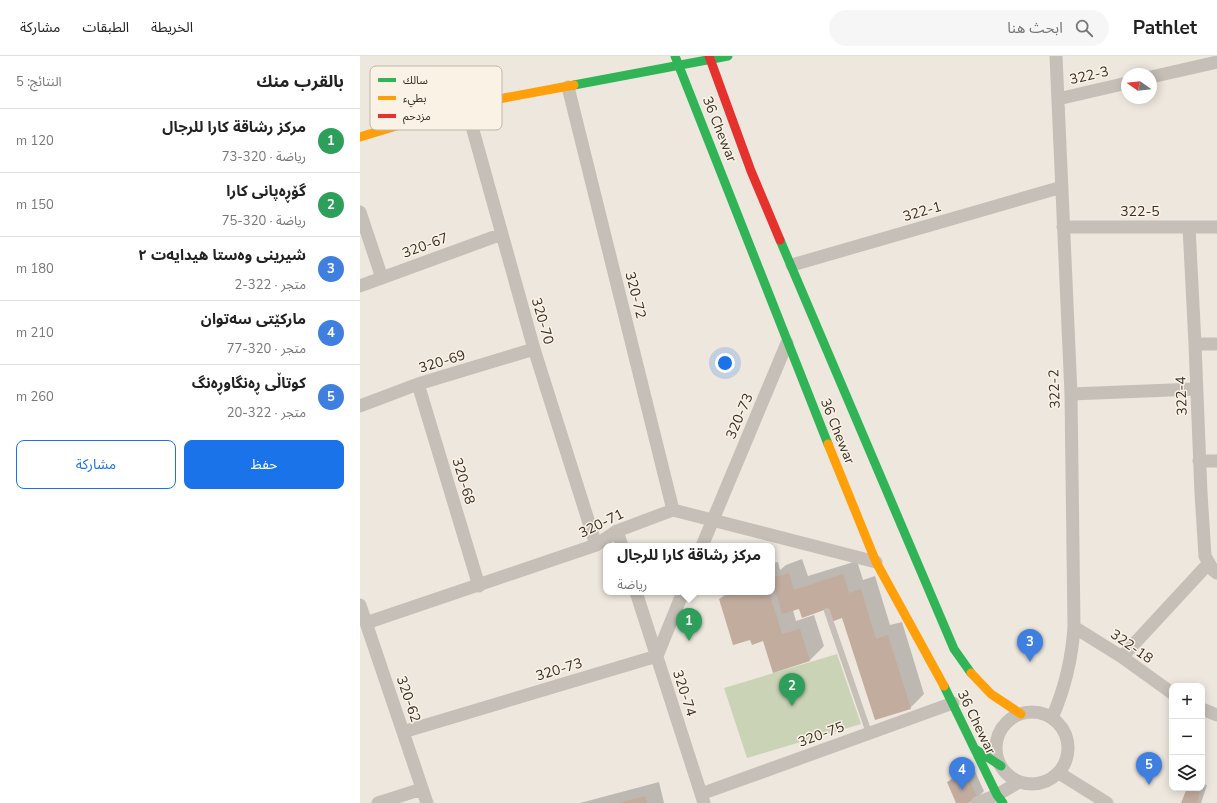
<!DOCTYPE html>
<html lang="ar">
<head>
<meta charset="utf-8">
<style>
  body { margin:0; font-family:"Nunito Sans","Noto Sans Arabic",sans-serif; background:#f6f6f6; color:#222; direction:rtl }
  .controls { position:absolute; right:12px; bottom:12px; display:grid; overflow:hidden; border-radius:8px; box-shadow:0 2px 10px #0003 }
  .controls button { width:36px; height:36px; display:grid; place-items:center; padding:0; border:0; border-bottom:1px solid #e0e0e0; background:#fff; color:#222; font:20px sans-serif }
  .compass { position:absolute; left:761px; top:12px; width:36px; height:36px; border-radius:50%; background:#fff; box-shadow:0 2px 10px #0003; rotate:284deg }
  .you { position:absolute; left:365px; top:307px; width:14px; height:14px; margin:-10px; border:3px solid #fff; border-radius:50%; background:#1a73e8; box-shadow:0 0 0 6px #1a73e833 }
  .badge { display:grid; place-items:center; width:26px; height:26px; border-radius:50%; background:#1a73e8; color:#fff; font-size:13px; font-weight:700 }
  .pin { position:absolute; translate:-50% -33px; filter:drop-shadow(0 1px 2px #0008) }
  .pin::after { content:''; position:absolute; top:21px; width:14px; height:12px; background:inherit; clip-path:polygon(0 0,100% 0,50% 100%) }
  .popup { position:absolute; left:243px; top:487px; width:172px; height:52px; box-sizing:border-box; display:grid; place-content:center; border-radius:8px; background:#fff; filter:drop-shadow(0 1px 3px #0005); font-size:13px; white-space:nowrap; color:#767676 }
  .popup b { font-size:15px; color:#222 }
  .popup::after { content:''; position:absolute; left:50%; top:100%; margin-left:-8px; border:8px solid transparent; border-top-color:#fff }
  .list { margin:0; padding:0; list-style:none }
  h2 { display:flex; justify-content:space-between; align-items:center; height:52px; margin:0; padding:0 16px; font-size:17px }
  h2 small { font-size:13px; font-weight:400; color:#767676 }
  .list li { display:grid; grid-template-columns:26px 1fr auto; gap:12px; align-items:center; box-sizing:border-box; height:64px; padding:0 16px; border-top:1px solid #e0e0e0 }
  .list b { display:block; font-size:15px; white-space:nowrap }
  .list p { margin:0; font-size:13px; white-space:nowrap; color:#767676 }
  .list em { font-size:13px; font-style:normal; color:#767676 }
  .actions { display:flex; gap:8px; padding:12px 16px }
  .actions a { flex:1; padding:9px 0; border:1px solid #1a73e8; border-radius:8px; text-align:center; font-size:14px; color:#1a73e8 }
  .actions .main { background:#1a73e8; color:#fff }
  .icon { flex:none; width:22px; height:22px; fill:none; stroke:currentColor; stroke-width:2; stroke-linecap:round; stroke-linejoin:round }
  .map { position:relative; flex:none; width:857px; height:747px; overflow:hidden; direction:ltr }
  header { display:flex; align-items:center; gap:24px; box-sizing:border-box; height:56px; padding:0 20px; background:#fff; border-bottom:1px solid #e0e0e0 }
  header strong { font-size:19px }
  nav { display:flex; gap:22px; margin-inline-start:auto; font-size:14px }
  .search { width:280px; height:36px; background:#f6f6f6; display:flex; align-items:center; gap:10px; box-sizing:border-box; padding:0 14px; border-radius:22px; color:#767676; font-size:15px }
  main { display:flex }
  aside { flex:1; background:#fff }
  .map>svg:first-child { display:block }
</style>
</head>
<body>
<header>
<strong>Pathlet</strong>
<div class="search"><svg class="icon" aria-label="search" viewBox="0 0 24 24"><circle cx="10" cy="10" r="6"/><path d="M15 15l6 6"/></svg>ابحث هنا</div>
<nav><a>الخريطة</a><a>الطبقات</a><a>مشاركة</a></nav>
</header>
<main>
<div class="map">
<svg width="857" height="747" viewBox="0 0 857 747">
  <rect width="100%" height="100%" fill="#ede7de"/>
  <!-- pitch -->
  <path fill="#cbd3b7" d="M477,598L501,668L387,702L364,632Z"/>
  <!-- shadow -->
  <path fill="#0003" d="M442,503L448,520L497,505L503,524L515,520L530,569L542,566L564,638L550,652L483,560L468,552H439L433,554L436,565L454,559L464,590L450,604L413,616L404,584L391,582L360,543L367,536H412V507L418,506L420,514L426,509Z
    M613,711L624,735L617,742L606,747H597L588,726L595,719Z
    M299,726L304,747H220Z
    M842,728L847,729L841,747H822L828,732H842Z"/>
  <!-- building -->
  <path fill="#c2ac9e" d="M429,517L434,534L483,518L489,537L501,533L516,583L528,579L551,653L515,664L482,562L471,566L467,553L442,562L439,553L422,558L412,522Z
    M377,536H409L422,578L440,573L450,605L413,617L403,585L392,589L390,584L373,589L359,543Z
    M606,717L618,743L608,747H596L587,726Z
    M827,732L840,736L837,747H821Z
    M285,740L287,747H259Z"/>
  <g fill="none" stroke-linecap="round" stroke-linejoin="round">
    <!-- lane -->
    <path stroke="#c6bfb7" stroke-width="6" d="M467,555L509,677"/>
    <!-- street -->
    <path stroke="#c6bfb7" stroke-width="13" d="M791,21L857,6
      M208,31L313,454
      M698,43L767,27
      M106,49L174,293L236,489
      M0,156L22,222
      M703,171H857
      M829,171L835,288L841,437L845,500L853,514L857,517
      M432,209L702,131
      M0,230L142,178
      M835,288H857
      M58,328L119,530
      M711,338L836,333
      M0,350L58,328L174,293
      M839,405H857
      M257,475L262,490
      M342,490L427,287
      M276,536L344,747
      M0,549L67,747
      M6,567L236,489L257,475L313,454L516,506
      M714,571L762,601L812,637
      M762,601L849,507
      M842,653L857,659
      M636 692a36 36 0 1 1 72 0a36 36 0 1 1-72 0Z
      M692,662C705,632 712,603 714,571L711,338L696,0
      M43,676L297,600L323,536
      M699,717L747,747
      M341,738L593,647
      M18,747L62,733
      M617,747L637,739L659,726"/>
    <!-- fast -->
    <path stroke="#30b455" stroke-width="9" d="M315,0L468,388
      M214,29L368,0
      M420,184L594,593L611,617
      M584,630L637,739L643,747
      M615,693L641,710"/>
    <!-- slow -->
    <path stroke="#ff9f0a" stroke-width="9" d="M0,81L106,49L214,29
      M468,388L516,506L584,630
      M611,617L631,638L661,658"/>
    <!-- jam -->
    <path stroke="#e5322d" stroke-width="9" d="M349,0L391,115L420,184"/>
  </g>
  <g text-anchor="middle" stroke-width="3" stroke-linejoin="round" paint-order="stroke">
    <!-- street labels -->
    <g font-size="14" fill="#362c26" stroke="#faf2e4">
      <text transform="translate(729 19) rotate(-13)" y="5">322-3</text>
      <text transform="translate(360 73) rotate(68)" y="5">36 Chewar</text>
      <text transform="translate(562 155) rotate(-16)" y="5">322-1</text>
      <text x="780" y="160">322-5</text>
      <text transform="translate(65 189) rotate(-20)" y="5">320-67</text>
      <text transform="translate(276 239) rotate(76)" y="5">320-72</text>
      <text transform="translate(183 265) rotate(74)" y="5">320-70</text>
      <text transform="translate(82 305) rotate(-17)" y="5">320-69</text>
      <text transform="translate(694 333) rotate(-92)" y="5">322-2</text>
      <text transform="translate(821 340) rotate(-92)" y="5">322-4</text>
      <text transform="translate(379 360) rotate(-67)" y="5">320-73</text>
      <text transform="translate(478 375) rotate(68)" y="5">36 Chewar</text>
      <text transform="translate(104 425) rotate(73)" y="5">320-68</text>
      <text transform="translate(241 467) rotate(-26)" y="5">320-71</text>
      <text transform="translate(772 590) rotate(35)" y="5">322-18</text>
      <text transform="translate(199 613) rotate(-17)" y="5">320-73</text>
      <text transform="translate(325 637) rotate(72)" y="5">320-74</text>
      <text transform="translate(49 643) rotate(71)" y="5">320-62</text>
      <text transform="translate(617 666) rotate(64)" y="5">36 Chewar</text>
      <text transform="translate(461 678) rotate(-20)" y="5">320-75</text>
    </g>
  </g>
  <!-- legend -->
  <rect x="10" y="10" width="132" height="64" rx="6" fill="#faf2e4" stroke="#bfb7ab" stroke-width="1"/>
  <rect x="18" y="22" width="18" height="4" fill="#30b455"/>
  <rect x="18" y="40" width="18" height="4" fill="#ff9f0a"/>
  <rect x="18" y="58" width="18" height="4" fill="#e5322d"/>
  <g font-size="11" fill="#362c26">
    <text x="43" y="28">سالك</text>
    <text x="43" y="46">بطيء</text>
    <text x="43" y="64">مزدحم</text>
  </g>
</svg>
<div class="controls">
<button>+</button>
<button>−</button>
<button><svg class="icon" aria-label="layers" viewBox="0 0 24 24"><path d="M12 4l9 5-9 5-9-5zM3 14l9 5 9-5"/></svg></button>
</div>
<svg class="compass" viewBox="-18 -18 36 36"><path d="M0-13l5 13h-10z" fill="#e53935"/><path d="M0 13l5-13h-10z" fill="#767676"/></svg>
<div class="you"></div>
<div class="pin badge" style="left:329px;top:585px;background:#2e9e5b">1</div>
<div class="popup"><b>مركز رشاقة كارا للرجال</b>رياضة</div>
<div class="pin badge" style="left:432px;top:650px;background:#2e9e5b">2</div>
<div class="pin badge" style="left:670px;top:606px;background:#3f7fe0">3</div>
<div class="pin badge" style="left:602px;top:734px;background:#3f7fe0">4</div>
<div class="pin badge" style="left:789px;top:729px;background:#3f7fe0">5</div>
</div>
<aside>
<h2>بالقرب منك<small>النتائج: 5</small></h2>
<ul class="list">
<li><span class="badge" style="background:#2e9e5b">1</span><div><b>مركز رشاقة كارا للرجال</b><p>رياضة · 320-73</p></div><em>120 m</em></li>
<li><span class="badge" style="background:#2e9e5b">2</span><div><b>گۆڕەپانی کارا</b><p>رياضة · 320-75</p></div><em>150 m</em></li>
<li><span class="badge" style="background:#3f7fe0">3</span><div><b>شیرینی وەستا هیدایەت ٢</b><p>متجر · 322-2</p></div><em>180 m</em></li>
<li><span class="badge" style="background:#3f7fe0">4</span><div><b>مارکێتی سەتوان</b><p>متجر · 320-77</p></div><em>210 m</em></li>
<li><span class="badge" style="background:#3f7fe0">5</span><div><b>کوتاڵی ڕەنگاوڕەنگ</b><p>متجر · 322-20</p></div><em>260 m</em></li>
</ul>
<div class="actions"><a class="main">حفظ</a><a>مشاركة</a></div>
</aside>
</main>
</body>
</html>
